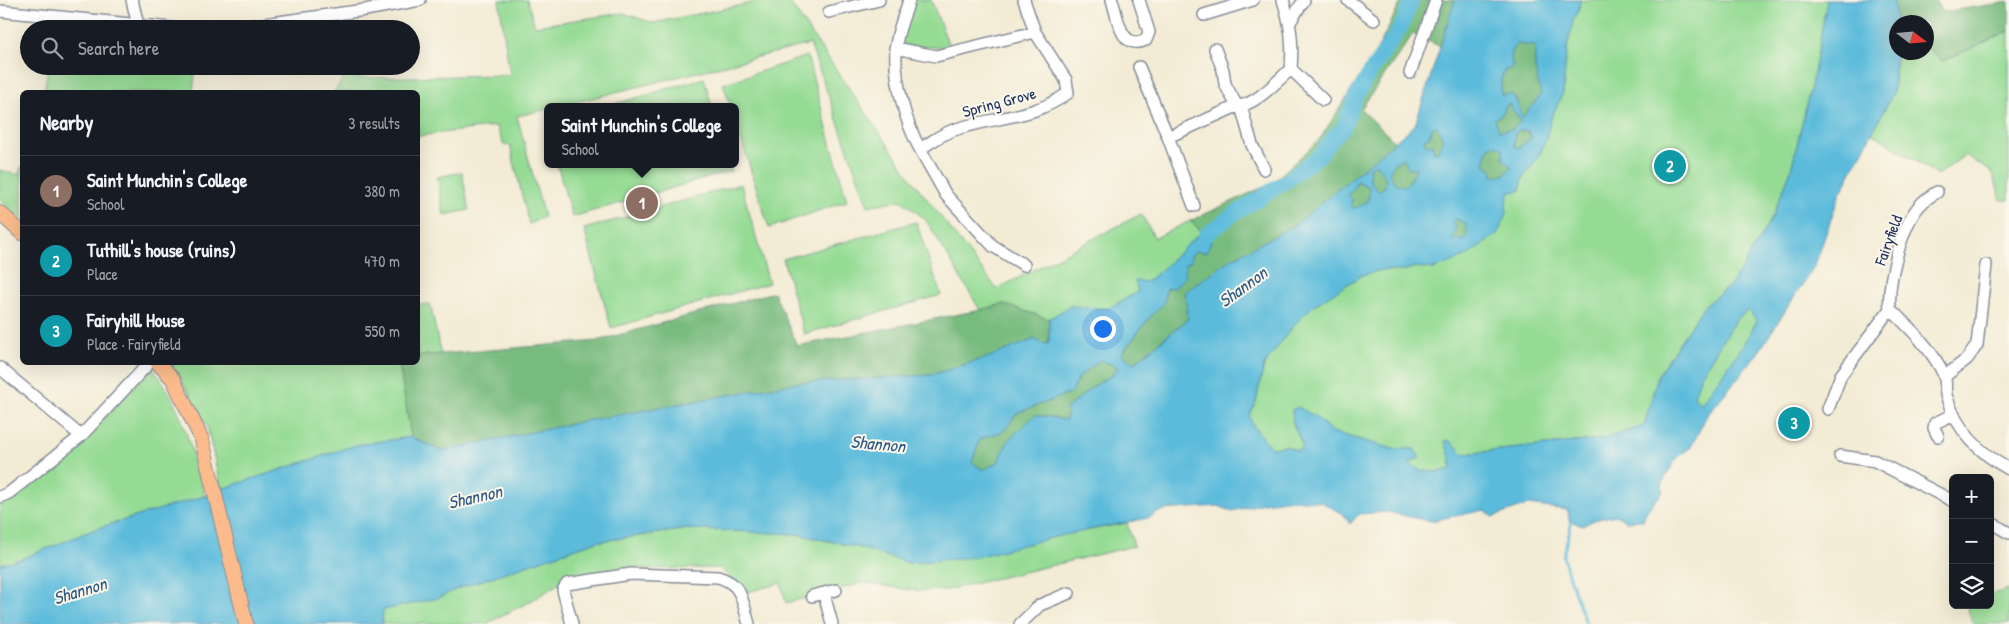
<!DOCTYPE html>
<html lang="en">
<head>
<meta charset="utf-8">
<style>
  body { margin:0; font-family:"Patrick Hand",sans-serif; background:#20242c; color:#f1f3f6 }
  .controls { position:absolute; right:15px; bottom:15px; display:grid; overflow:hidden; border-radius:8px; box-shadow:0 5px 20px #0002 }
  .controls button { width:45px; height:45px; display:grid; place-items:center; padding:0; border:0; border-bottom:1px solid #363941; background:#171b24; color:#f1f3f6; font:25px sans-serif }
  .compass { position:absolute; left:1889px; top:15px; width:45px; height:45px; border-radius:50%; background:#171b24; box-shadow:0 5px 20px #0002; rotate:106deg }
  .you { position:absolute; left:1102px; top:328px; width:18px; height:18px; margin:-12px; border:4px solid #fff; border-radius:50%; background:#1a73e8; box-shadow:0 0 0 8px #1a73e833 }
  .badge { display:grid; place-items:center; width:32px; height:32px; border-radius:50%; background:#ea580c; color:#fff; font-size:16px; font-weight:700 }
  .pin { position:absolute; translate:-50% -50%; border:2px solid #fff; box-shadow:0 1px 5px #0006 }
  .popup { position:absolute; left:544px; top:103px; width:195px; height:65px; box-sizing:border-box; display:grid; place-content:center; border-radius:8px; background:#171b24; filter:drop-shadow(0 1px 4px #0005); font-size:16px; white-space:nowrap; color:#9ea1a6 }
  .popup b { font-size:19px; color:#f1f3f6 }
  .popup::after { content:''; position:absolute; left:50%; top:100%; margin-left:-10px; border:10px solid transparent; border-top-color:#171b24 }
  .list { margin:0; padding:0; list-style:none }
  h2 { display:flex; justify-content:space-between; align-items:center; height:65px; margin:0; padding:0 20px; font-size:21px }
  h2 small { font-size:16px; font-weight:400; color:#9ea1a6 }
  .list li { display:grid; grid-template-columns:32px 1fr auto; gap:15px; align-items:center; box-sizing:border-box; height:70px; padding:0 20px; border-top:1px solid #363941 }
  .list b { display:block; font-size:19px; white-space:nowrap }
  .list p { margin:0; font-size:16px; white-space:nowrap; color:#9ea1a6 }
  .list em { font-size:16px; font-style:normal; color:#9ea1a6 }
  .icon { flex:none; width:28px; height:28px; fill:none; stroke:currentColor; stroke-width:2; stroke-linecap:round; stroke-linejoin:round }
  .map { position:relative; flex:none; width:2009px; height:624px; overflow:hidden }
  .search { position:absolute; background:#171b24; box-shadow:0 5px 20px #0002; left:20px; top:20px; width:400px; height:55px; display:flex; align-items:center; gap:12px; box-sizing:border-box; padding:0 18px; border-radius:28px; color:#9ea1a6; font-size:19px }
  .panel { position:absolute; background:#171b24; box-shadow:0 5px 20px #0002; left:20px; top:90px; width:400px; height:275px; border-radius:8px }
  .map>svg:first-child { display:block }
</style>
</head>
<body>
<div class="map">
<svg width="2009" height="624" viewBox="0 0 2009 624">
  <rect width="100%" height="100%" fill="#fbf7ec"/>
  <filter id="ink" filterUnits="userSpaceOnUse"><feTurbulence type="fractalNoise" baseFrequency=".02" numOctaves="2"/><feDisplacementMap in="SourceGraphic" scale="10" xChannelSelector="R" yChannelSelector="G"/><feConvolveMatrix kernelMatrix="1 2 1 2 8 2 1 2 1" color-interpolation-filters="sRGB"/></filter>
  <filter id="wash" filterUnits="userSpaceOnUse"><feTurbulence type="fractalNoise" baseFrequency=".0096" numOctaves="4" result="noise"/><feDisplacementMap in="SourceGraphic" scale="20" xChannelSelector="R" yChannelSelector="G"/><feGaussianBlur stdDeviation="1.12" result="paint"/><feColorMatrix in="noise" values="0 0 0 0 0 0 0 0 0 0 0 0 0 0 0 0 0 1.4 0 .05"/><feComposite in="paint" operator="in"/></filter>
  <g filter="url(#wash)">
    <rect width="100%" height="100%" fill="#f3ebd4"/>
    <!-- green -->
    <path fill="#95db94" stroke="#588579" d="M499,0H527L535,26L623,13L653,23L767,0H788L913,181L997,289L1141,214L1155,238L1190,221L1202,231L1158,273L1146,282L1138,292L1107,309L1070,306L1049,319L1003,304L980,310L926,220L901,200L868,206L810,44L556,107H548V109L517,116L544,217L529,224L510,145H504L496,126L418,136V92H334L345,76L360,78L510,75Z
      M912,0H931L950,48L907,46L901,43Z
      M1580,0H1827L1815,68L1791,170L1773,216L1733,283L1704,306L1658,375L1644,426L1603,439L1464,454L1450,441L1445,440L1451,461V469C1435,473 1421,474 1408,462L1414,449H1393L1332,432L1316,417L1292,410L1293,423L1303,447L1296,451L1286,446L1271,448L1254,427L1249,416L1256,402L1264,365L1294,325L1314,305L1362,275L1381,270L1402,271L1416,267L1434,269L1507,213L1506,204L1510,192L1520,190L1523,178L1538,158L1547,137L1550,120L1563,93L1566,53L1573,21L1579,9Z
      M2009,31V200H2001L1993,173L1965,155L1938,175L1872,133L1893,93L1897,53L1926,52L1927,48L1944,60Z
      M807,56L847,201L769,228L736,123V107H731L723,84Z
      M48,66H196L193,92H44Z
      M704,78L712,107H605Z
      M557,164H728L731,171L572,217Z
      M22,166V220L0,199V170L18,175Z
      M462,172L469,210L444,215L437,177Z
      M741,184L769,283L611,328L584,229Z
      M916,222L941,295L804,334L783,259Z
      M430,304L441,354L418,356V305Z
      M1749,310L1757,320L1740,350L1701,404L1694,396L1700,377L1735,320Z
      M166,363H399L411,437L356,445L221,489L207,426L186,388Z
      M152,368C182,402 192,454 205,496L98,528L21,559L0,564V504L18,496L83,441Z
      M1127,523L1134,546L947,590L920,591L863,583L786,603L781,583L747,592L719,568L634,569L597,574L558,584L531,601L486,624H382L383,610L438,598L459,588L594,542L688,529L797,534L857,547L909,563Z
      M2009,589V624H1973L1966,605H1990V595Z"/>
    <!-- forest -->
    <path fill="#78bb7e" stroke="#4a756e" d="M1402,0H1455L1441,47L1413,34L1361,109L1395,142L1295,225L1231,259L1185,292L1188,319L1133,363L1121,355L1151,316L1164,303L1166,288L1190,255L1196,251L1205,252L1211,242L1206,235L1190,221L1272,183L1319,140L1376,52Z
      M1893,0H1935L1942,12L2009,2V31L1943,61L1927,48L1926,22H1897Z
      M1518,44L1535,45V67L1542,94L1523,118L1518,108V100L1501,95V78L1505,70L1510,69L1513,64L1510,57L1512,49Z
      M1509,104L1521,121L1513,129L1499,131L1495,119L1504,112L1506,105Z
      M1437,126L1443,139L1437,152H1434L1424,142V138L1431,133L1432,128Z
      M1519,130L1528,131L1531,138L1518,148L1514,146L1515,133Z
      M1496,145L1503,149L1511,167L1504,175L1493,176L1484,160L1490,146Z
      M1404,157L1412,167H1416L1415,172L1406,186C1397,186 1392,182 1389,173L1394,163Z
      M1373,165H1377L1386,178L1385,187L1378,192L1370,181L1369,168Z
      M1357,181L1369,187C1370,200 1365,206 1353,208L1351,206L1352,199L1347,195L1354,188Z
      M1456,219L1465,223L1469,232L1464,241H1453L1455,227L1453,221Z
      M774,292L797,346L980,310L1003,304L1049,319V342L1043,344L1035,339L990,357L931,375L795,383L585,421L442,451L411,437L399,363L418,362V356L597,341Z
      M1100,360L1118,367L1113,374L1094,386L1067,408L1066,420L1009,440L998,462L983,470L972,462L980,439L1004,431L1017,413L1071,393L1078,378Z"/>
    <!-- water -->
    <path fill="#5cbbdb" stroke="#3c759c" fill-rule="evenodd" d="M1455,0H1580L1579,9L1573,21L1566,53L1563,93L1550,120L1547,137L1538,158L1523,178L1520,191L1510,192L1506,204L1507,213L1498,233L1467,256L1434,269L1416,267L1402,271L1381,270L1362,275L1314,305L1294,325L1264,365L1256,402L1249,417L1254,427L1271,448L1286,446L1297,451L1303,447L1293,423L1292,410L1298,407L1316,417L1332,432L1393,449H1414L1420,458L1409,463C1421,474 1436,473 1451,469V461L1445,440L1450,441L1464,454L1603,439L1644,426L1658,375L1704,306L1733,283L1773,216L1791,170L1815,68L1827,0H1893L1897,22L1893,93L1839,196L1815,265L1756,356L1707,415L1691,447L1676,459L1662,483L1663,492C1655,502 1646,508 1643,520L1627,521L1615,515L1594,520L1582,526L1569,520L1568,510L1528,505L1493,517L1485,510L1430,521L1387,512L1359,514L1350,524L1343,514L1321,502L1294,499L1263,503L1232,511L1218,506L1163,510L1148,518L1055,537L976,557L909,563L857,547L797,534L688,529L594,542L459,588L438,598L383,610L382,624H0V564L21,559L98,528L205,496L221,489L356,445L411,437L442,451L585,421L795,383L931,375L989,357L1035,339L1043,344L1049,343V319L1070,306L1107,309L1138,292L1135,281L1146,282L1158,273L1202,231L1211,242L1206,252L1196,251L1191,255V261L1185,264L1184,277L1175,288H1166L1164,303L1151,316L1121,354L1134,363L1188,319L1185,292L1231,259L1295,225L1415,125ZM1518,44L1535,46V67L1541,95L1523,117C1518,109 1518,101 1512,94L1501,95V78L1505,70L1510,69L1513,64L1510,58L1512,49ZM1509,104L1521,121L1513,129L1499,131L1495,119L1504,112L1506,105ZM1437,126L1443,139L1437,152H1434L1433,144L1427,145L1424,142L1425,138L1429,137L1432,128ZM1519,130L1529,131L1531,138L1518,148L1514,146L1515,133ZM1496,145L1503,149V159L1511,167L1504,175L1493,176L1492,170L1485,164L1486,152L1490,146ZM1404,158L1408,168H1416L1415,172L1406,186C1397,186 1392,182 1389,173L1394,163ZM1373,165H1377L1386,178L1385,187L1378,191L1370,181L1369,168ZM1357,181L1369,187C1371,202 1364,205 1353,208L1351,206L1352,199L1348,195L1354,188ZM1456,219L1465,223L1468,232L1464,241L1457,239L1453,241L1456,229L1454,221ZM1748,310L1757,321L1740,350L1701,404L1694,396L1700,377L1735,320ZM1100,360L1118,367L1113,374L1094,386L1067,408L1066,420L1035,415L1009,440L998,462L983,470L972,462L980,439L1004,431L1017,413L1071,393L1078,378Z"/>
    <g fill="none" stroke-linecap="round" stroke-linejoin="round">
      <!-- stream -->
      <path stroke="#5cbbdb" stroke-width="2.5" d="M1572,521L1563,556L1569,577L1586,624"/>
      <!-- river -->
      <path stroke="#5cbbdb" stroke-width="15" d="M1206,235L1231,216L1288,180L1320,155L1336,134L1343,128L1354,100L1368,76L1402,25L1412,0"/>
    </g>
  </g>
  <g filter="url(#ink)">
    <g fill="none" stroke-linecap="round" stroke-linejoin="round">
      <!-- minor casing -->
      <g stroke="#878d99" stroke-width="14">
        <path id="minor" d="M132,0L138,25
          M1024,0L1035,32
          M1112,0C1118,18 1120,51 1146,40L1149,32L1139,0
          M1348,0L1374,20
          M0,11L181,29
          M829,12L879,0
          M1204,15L1253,0
          M1290,22L1304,0
          M227,29L365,10L420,0
          M895,48L936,56L1035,32L1066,80L1068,93C1032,120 991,116 951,131C940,135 930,143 920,149C905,122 894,80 896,48C896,33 905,15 909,0
          M1215,49L1223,70L1225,84L1237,106
          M1139,67L1168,137
          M1291,69L1323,100
          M1410,73L1436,0
          M1241,106L1252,145L1264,169
          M920,149L946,195L993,246L1024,265
          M1937,192C1932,195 1926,199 1922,203C1902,222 1887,283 1890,309C1910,328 1932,349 1944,375C1947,382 1944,391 1947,398C1957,430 1980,454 2009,469
          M1194,206L1168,137L1237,106C1255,106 1278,80 1291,69C1293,42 1291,25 1283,0
          M0,368L81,436
          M1944,377L1967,359L1977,345L1986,265
          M1828,409L1841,375L1890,309
          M1938,436L1934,428L1935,423L1954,414
          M1840,456L1875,461L1953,501
          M0,497L9,493L81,436L150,362
          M1990,522L2009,533
          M824,594L832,624
          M812,596L836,590
          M572,624L563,590L567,584L631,574L718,577C743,584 742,601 749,624
          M1020,624L1040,605L1069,593"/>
      </g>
      <!-- major casing -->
      <g stroke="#878d99" stroke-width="16">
        <path id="major" d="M0,213L22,233
          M157,362L173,379L202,440L246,624"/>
      </g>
      <!-- minor -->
      <use href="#minor" stroke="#fff" stroke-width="11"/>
      <!-- major -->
      <use href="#major" stroke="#fbbb8c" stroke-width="14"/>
    </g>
  </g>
  <g text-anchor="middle" stroke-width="4" stroke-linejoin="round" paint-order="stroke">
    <!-- street labels -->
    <g font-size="16" fill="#1b2f5e" stroke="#fbf7ec">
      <text transform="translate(999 102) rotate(-15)" y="6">Spring Grove</text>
      <text transform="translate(1888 240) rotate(-70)" y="6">Fairyfield</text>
    </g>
    <!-- water labels -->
    <g font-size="18" font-style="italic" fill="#2e5984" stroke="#fbf7ec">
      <text transform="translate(1243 287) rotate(-36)" y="6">Shannon</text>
      <text transform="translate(878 444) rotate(5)" y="6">Shannon</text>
      <text transform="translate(475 497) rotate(-13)" y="6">Shannon</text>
      <text transform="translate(80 591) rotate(-17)" y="6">Shannon</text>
    </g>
  </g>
</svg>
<div class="controls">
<button>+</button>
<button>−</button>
<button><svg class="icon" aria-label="layers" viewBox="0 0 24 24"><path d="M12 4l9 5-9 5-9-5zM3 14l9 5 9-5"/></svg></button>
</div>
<svg class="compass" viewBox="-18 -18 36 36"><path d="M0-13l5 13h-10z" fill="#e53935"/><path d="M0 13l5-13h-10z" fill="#9ea1a6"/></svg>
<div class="you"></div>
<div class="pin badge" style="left:642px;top:203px;background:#8d6e63">1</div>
<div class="popup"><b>Saint Munchin's College</b>School</div>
<div class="pin badge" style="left:1670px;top:166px;background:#0f9aa8">2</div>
<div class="pin badge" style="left:1794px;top:423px;background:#0f9aa8">3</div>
<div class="search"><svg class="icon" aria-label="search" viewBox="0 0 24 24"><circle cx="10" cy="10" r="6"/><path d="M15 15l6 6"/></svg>Search here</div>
<section class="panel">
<h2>Nearby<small>3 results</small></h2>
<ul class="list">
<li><span class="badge" style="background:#8d6e63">1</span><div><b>Saint Munchin's College</b><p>School</p></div><em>380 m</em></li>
<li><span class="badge" style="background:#0f9aa8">2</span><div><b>Tuthill's house (ruins)</b><p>Place</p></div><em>470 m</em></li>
<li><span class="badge" style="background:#0f9aa8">3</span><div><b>Fairyhill House</b><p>Place · Fairyfield</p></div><em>550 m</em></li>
</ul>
</section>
</div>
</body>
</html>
